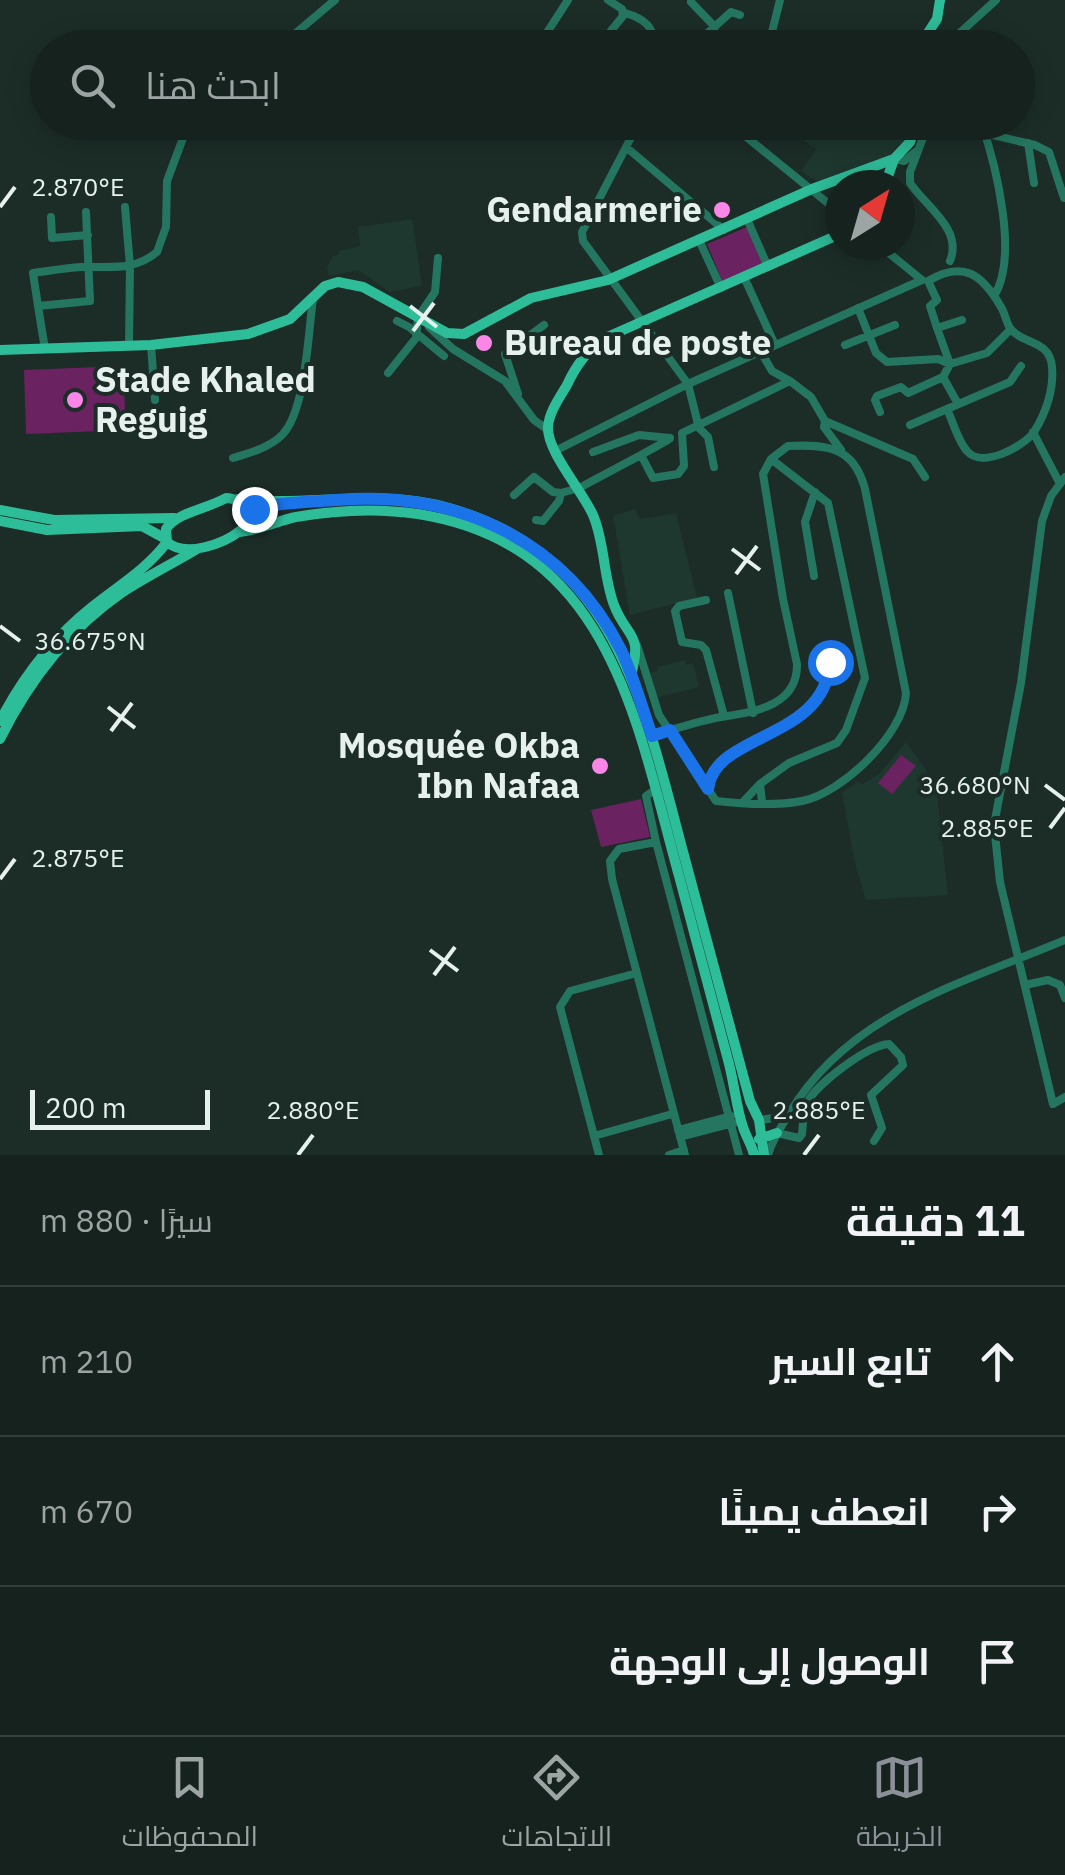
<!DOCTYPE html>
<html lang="ar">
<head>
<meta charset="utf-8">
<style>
  body { margin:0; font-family:"IBM Plex Sans",Cairo,sans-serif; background:#1e2a27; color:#f1f3f6; direction:rtl }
  .compass { position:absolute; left:825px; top:170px; width:90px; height:90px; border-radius:50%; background:#15221e; box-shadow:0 5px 25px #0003; rotate:37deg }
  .scale { position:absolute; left:30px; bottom:25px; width:180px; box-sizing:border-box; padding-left:10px; border:5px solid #e6f1ed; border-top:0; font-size:28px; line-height:35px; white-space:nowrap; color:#e6f1ed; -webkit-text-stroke:8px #1c2d28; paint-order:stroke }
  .stop { position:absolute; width:30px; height:30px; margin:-22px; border:8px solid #1a73e8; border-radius:50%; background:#fff }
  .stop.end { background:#1a73e8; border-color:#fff; box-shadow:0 2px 10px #0008 }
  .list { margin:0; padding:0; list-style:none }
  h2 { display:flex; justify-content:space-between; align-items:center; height:130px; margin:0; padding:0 40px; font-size:42px }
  h2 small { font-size:32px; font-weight:400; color:#9da4a4 }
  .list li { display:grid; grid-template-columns:65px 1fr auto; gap:30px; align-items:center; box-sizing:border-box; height:150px; padding:0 40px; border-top:2px solid #343f3c }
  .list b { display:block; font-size:38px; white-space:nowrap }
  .list em { font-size:32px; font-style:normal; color:#9da4a4 }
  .icon { flex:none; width:55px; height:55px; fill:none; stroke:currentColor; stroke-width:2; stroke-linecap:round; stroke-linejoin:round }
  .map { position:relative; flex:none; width:1065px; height:1155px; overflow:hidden; direction:ltr }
  .search { position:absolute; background:#15221e; box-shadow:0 5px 25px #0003; left:30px; right:30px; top:30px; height:110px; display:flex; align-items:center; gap:25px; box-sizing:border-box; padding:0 35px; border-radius:55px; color:#9da4a4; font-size:38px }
  .sheet { height:580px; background:#15221e }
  nav { display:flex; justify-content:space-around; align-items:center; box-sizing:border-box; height:140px; border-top:2px solid #343f3c; background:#15221e; font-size:28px; color:#9da4a4 }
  nav a { display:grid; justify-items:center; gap:5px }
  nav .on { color:#8c9099 }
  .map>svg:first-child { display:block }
</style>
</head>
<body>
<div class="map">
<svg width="1065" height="1155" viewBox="0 0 1065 1155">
  <rect width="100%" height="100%" fill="#1c2d28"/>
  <!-- built -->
  <path fill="#1e372f" d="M779,123H907L910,129L908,138L888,156L818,182L801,171L816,149Z
    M412,219L422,286L390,292L358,270L329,276L327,267L333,256L339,254V251L360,246L358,227Z
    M635,509L640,519L676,513L697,598L630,615L613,516Z
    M685,660L686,665L693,663L699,687L655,698L648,673L657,671V667Z
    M906,742L936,784L948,895L866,900L855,864L842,792L858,782L863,784L880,773Z"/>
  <!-- green -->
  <path fill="#6a2260" d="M747,227L764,266L723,283L707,244Z
    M123,366L126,430L26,434L24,370Z
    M901,755L916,766L892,794L878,783Z
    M641,799L650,837L601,847L591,810Z"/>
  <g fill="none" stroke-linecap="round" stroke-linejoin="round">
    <!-- minor -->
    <path stroke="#257660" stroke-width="8" d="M691,2L715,27
      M623,16L625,13C643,18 658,28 651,48
      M278,48L335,0
      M537,48L568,0
      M597,48L623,16L622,9L608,0
      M691,48L731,12L740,15
      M768,48L780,0
      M935,48L952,40L996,0
      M639,122L582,232L583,241L688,384L699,428L708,437L714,467
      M728,122L840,213
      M929,122L910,172V183C926,207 963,229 950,261
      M981,122C996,165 1019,257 994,296
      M984,133L1035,145L1049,152L1064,198
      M1028,143L1034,183
      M626,147L724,230
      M894,159L904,161L918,150
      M125,207L130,266L129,346
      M51,217L52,238L88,235
      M747,219L768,267
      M699,240L721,288
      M879,245L922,280
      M744,277L775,345
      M38,306L33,273C49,271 65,268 81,267C109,266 133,272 157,252L166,227L167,181L189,122
      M858,308L876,353L887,362L938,359L950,364L987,353L1010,330
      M397,321L409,327L444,356
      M429,327L453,349L505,381L534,420L548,430
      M937,328L930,306L937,300L928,281C963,260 982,274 1001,307C1005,313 1006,322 1010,328C1022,345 1050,339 1052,367C1054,389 1046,413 1034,432C1023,447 982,469 967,451C958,441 953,422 947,409L1010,382L1021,366
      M151,345L155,400
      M845,345L895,325
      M45,349L38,306L90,301L86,212
      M761,352L772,371L790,381
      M388,373L416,338L418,317L435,292L438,258
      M518,394L505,354L544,325
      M958,404L943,377L950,364L937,328L962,320
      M880,412L875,400L877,396L901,387L908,393L943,377
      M825,421L824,427L841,450
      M910,425L947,409
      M1033,432L1060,484
      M555,451L688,384L922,280
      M593,452L639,435L670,438
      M641,455L668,440
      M233,458C249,453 269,448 282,435C306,411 308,333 313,299
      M1065,477L1051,496L1042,521L1021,683L994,825L1000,882L1053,1104L1065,1097
      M514,495L534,477L553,492L561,493
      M536,520L543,521L559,501L561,493L579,488L641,455L653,478L678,474L684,466L682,433L790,381L811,397L825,421L913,459L925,477
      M814,576L805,522L815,492
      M728,593L753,713
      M706,600L679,606L675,611L682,642L701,645L706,650L724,716
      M637,645L659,715L716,801C742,804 776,806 802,801C842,793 904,734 906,693L865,489C854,447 828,444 788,446L771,459L763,474L783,599L797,664C798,707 752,712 721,717C698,721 674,729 652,736
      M760,784L789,763L837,743L846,730L865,678L828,503L771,459
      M709,785C722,725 837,739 829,654
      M655,790L646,796L656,842L739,1155
      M743,802L760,784L762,802
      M656,842L619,849L610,861L612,879L685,1155
      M1025,985L1048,980L1060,985L1065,998
      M759,1120L774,1118L789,1110
      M678,1130L731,1116
      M777,1133L799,1138L802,1134C803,1124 803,1113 807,1103C816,1084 868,1045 889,1044L901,1057L903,1065L871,1095L882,1128L874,1141
      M594,1136L672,1114
      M680,1137L734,1123
      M599,1155L560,1007L570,991L637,973
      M669,1155L684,1150
      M768,1155C772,1140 781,1127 789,1114C848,1013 963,983 1065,940"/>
    <!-- major -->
    <path stroke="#2ebd99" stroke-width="10" d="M918,48L937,19L940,0
      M885,185L894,159
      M0,350L151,345L248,334L290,319L325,286L338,282L363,287L447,333L464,334L531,298L608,280L812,189L894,159L910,142L917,122
      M226,498C242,498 258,516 241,530C224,544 185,558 167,542L166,529C177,512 207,509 226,498Z
      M238,499C308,507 379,488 449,508C619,556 645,711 685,859C706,939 728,1020 750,1101L759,1120L764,1155
      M0,510L54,520L174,518
      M0,521L47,530L142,526L166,539
      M238,532C259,531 276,521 296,517C336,510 378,508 418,514C610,544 636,720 679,876C695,937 712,999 728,1060C734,1081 736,1107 743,1127C746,1137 752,1145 754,1155
      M631,675C643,631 627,639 614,605C603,576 605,543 593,515C582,490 547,452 548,427C549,412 560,397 567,385C576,365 587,350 605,338L840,234
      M0,721C23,677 53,638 92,607C118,586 146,570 167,542
      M0,739C29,681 69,629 123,592C146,577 172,564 197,549
      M759,1139L777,1133"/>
  </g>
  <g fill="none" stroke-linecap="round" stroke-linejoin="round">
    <!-- route -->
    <path stroke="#1a73e8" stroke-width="12" d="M254,509C280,502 310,502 337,500C457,490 565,540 621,650C634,677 642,708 652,736L670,730L708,789C714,732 825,741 830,662"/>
  </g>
  <!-- ticks -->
  <path fill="none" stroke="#e6f1ed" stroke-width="4" d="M0,207L15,187M410,306L437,327M413,331L434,303M732,549L760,570M736,574L757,546M0,626L20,641M108,707L135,728M111,731L132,703M1045,785L1065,800M1050,828L1065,808M0,879L15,859M430,950L458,971M434,975L455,947M298,1155L313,1135M804,1155L819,1135"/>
  <!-- markers -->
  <g fill="#fa87e7" stroke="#1c2d28" stroke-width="4">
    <circle cx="722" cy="210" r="10"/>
    <circle cx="484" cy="343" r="10"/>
    <circle cx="75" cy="400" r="10"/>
    <circle cx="600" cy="766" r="10"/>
  </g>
  <g text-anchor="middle" stroke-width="8" stroke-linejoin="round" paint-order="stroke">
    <!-- poi labels -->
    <g font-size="35" font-weight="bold" fill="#e6f1ed" stroke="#1c2d28" text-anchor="end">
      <text x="702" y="222">Gendarmerie</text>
      <text x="504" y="355" text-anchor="start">Bureau de poste</text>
      <text x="95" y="392" text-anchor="start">Stade Khaled<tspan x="95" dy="40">Reguig</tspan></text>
      <text x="580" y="758">Mosquée Okba<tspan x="580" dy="40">Ibn Nafaa</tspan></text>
    </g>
  </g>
  <g font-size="25" text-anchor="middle" fill="#e6f1ed" stroke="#1c2d28" stroke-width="8" stroke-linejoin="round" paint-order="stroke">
    <text x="78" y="196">2.870°E</text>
    <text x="90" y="650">36.675°N</text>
    <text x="975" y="794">36.680°N</text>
    <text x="987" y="837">2.885°E</text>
    <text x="78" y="867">2.875°E</text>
    <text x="313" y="1119">2.880°E</text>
    <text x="819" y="1119">2.885°E</text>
  </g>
</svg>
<svg class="compass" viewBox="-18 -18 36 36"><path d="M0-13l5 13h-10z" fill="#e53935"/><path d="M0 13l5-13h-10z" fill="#9da4a4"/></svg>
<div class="scale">200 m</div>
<div class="stop" style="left:830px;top:662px"></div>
<div class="stop end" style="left:254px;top:509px"></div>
<div class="search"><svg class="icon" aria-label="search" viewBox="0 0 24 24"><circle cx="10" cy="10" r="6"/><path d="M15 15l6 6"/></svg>ابحث هنا</div>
</div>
<section class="sheet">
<h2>11 دقيقة<small>سيرًا · 880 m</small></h2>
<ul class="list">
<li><svg class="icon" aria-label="ahead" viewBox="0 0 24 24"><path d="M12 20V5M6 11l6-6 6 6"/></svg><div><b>تابع السير</b></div><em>210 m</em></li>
<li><svg class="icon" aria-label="right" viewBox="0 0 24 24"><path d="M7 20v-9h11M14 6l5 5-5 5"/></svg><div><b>انعطف يمينًا</b></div><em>670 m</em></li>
<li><svg class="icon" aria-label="arrive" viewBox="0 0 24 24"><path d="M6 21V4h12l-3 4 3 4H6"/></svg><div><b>الوصول إلى الوجهة</b></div></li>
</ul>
</section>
<nav>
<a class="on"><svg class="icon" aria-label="map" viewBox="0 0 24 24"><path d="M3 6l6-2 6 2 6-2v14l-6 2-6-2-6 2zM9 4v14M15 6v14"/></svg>الخريطة</a>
<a><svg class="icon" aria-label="directions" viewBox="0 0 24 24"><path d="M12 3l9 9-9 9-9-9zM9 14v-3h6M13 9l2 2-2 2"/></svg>الاتجاهات</a>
<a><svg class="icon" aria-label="saved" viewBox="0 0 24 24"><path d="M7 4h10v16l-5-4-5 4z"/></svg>المحفوظات</a>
</nav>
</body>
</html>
